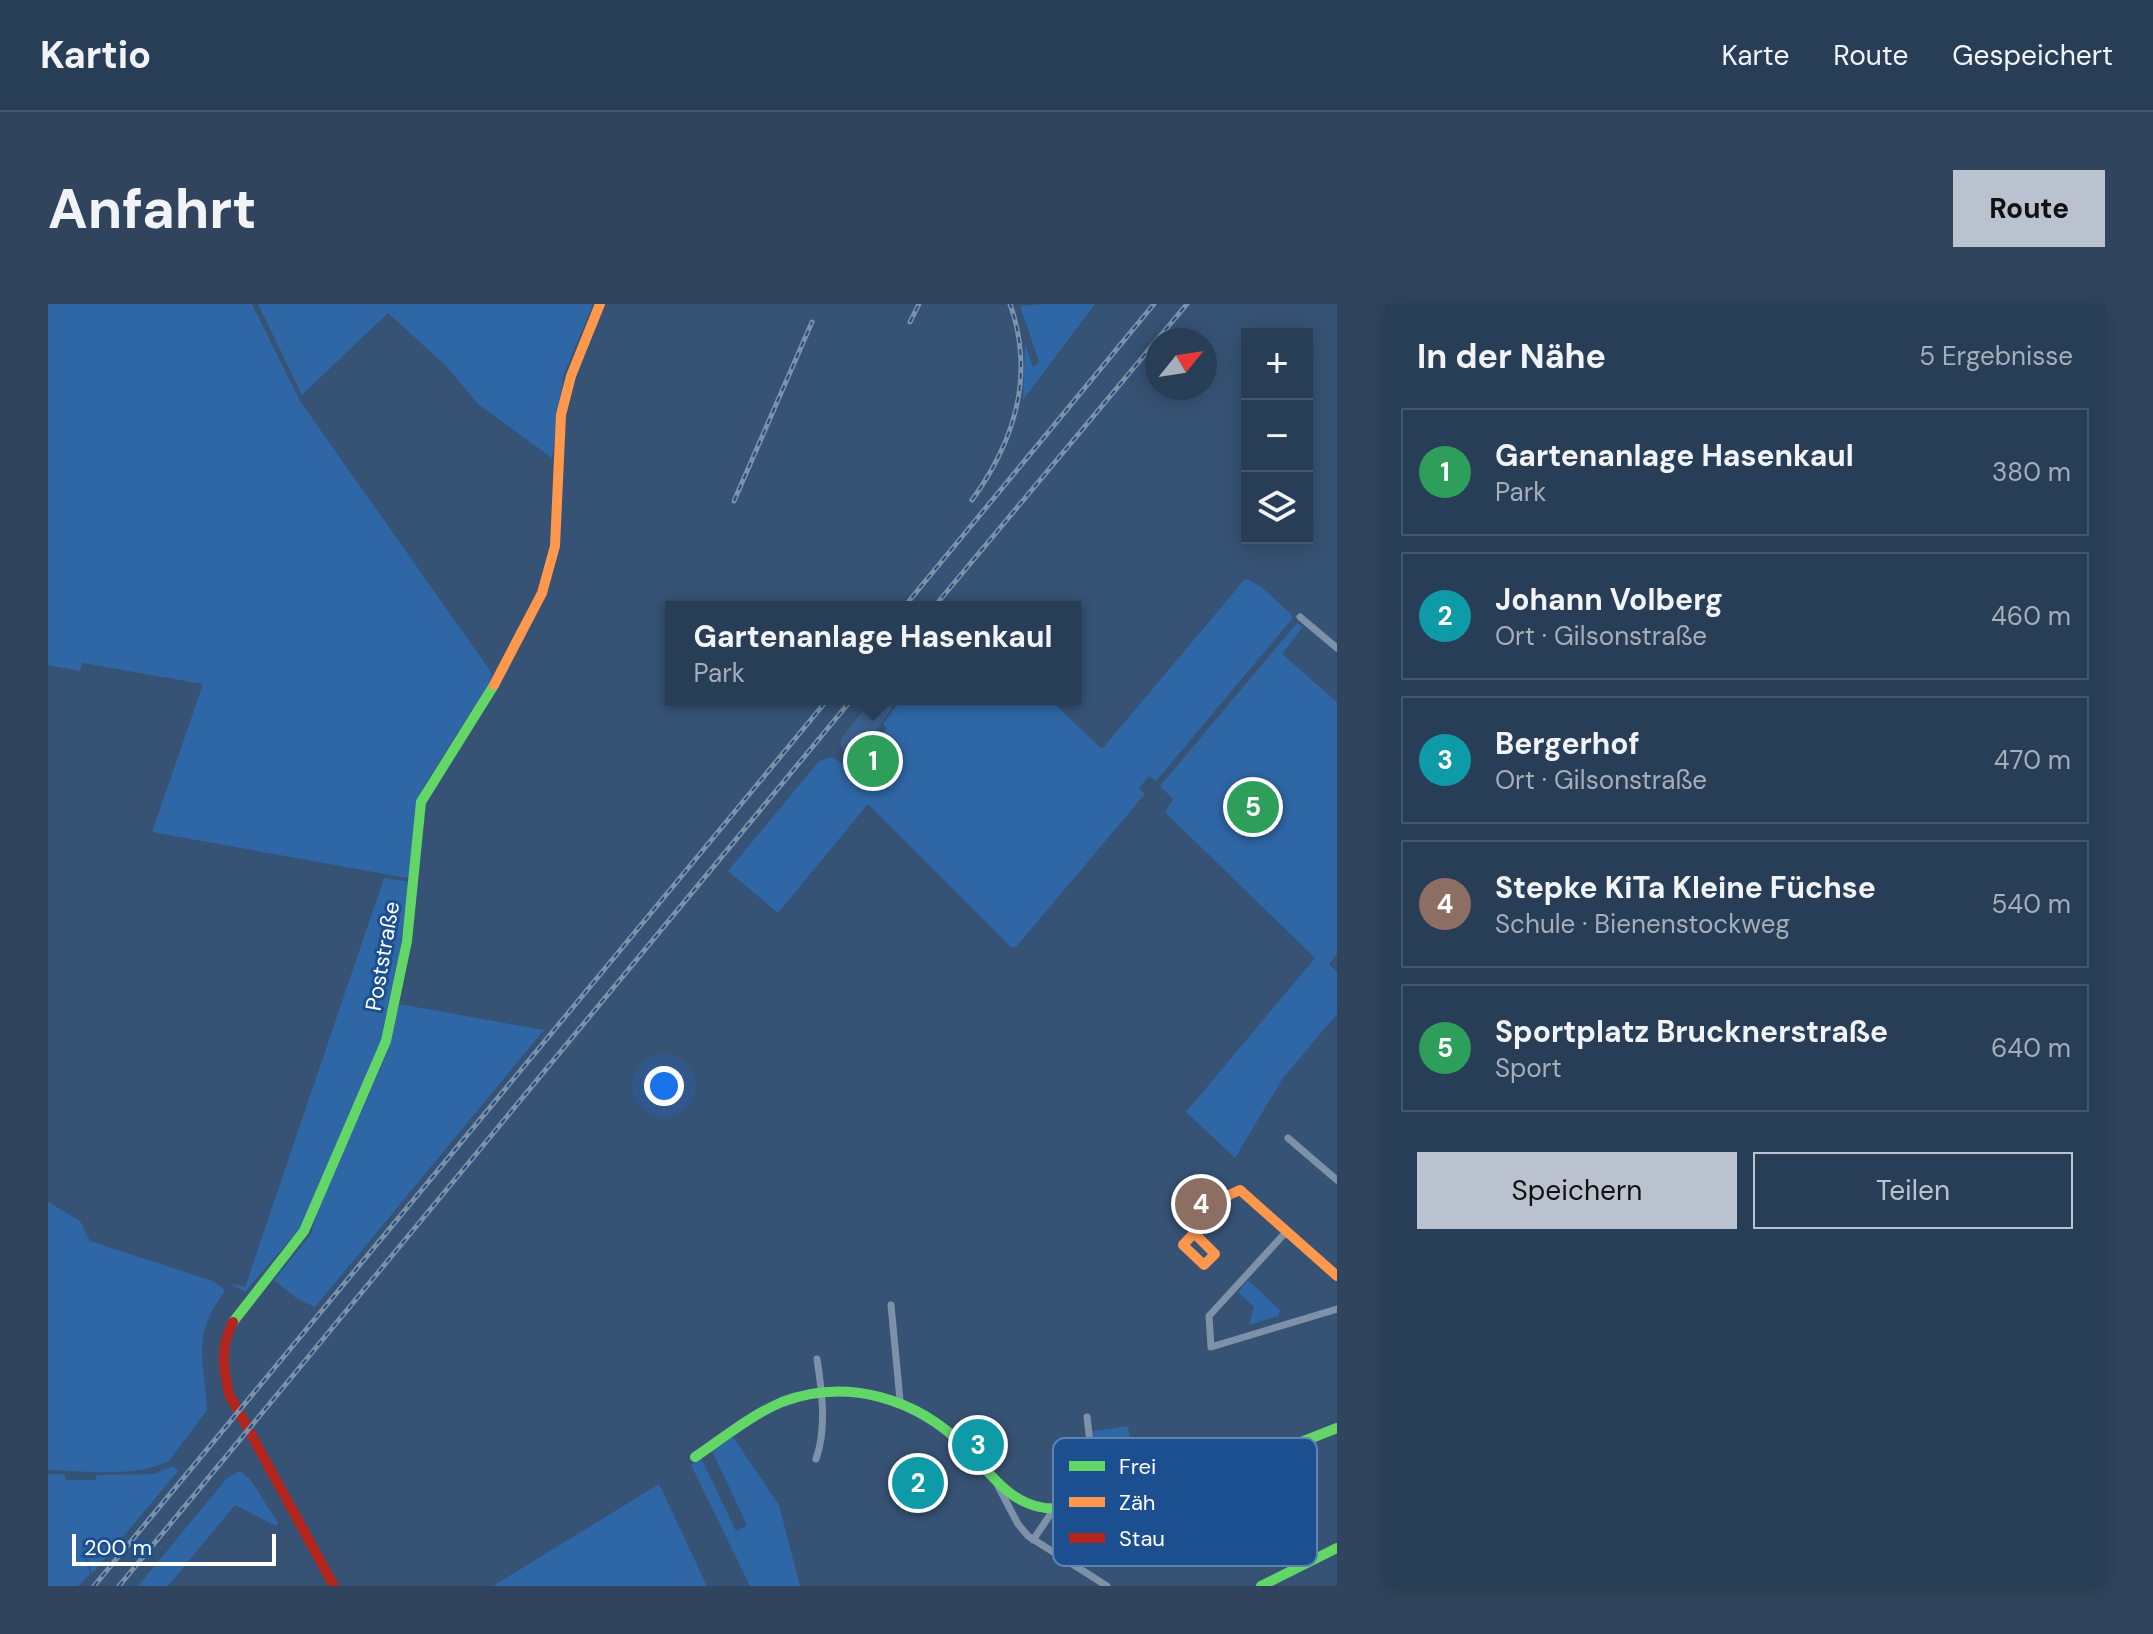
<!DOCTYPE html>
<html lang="de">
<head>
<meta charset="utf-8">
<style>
  body { margin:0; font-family:"DM Sans",sans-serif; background:#30455d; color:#f1f3f6 }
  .controls { position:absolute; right:24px; top:24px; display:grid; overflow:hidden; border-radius:0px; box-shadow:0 4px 20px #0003 }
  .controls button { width:72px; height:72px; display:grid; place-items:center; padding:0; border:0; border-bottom:2px solid #44576d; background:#283e57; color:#f1f3f6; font:40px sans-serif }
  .compass { position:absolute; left:1097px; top:24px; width:72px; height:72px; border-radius:50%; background:#283e57; box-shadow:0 4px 20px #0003; rotate:60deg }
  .scale { position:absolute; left:24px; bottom:20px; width:204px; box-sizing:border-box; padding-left:8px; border:4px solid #fff; border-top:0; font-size:22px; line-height:28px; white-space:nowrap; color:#fff; -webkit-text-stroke:6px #1b4f8f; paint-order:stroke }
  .you { position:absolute; left:616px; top:782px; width:28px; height:28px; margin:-20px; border:6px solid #fff; border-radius:50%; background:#1a73e8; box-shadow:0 0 0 12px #1a73e833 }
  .badge { display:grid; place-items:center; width:52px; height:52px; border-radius:50%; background:#b9c2ce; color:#fff; font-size:26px; font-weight:700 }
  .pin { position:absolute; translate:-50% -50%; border:4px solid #fff; box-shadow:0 2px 8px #0006 }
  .popup { position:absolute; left:617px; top:297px; width:416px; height:104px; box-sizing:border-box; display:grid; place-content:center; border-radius:0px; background:#283e57; filter:drop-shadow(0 2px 6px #0005); font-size:26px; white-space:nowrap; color:#a5aeba }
  .popup b { font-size:30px; color:#f1f3f6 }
  .popup::after { content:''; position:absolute; left:50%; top:100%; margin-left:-16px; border:16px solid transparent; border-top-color:#283e57 }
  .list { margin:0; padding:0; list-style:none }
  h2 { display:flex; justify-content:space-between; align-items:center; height:104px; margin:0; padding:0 32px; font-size:34px }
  h2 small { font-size:26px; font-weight:400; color:#a5aeba }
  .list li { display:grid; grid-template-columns:52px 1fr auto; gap:24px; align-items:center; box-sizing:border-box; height:128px; margin:0 16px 16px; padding:0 16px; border:2px solid #44576d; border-radius:0px }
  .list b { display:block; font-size:30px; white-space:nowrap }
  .list p { margin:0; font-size:26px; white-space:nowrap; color:#a5aeba }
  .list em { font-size:26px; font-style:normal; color:#a5aeba }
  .actions { display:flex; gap:16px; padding:24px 32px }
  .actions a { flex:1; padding:18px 0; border:2px solid #b9c2ce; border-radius:0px; text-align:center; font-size:28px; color:#b9c2ce }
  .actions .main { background:#b9c2ce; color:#111 }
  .icon { flex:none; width:44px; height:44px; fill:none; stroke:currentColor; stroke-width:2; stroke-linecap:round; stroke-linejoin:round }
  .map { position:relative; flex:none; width:1289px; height:1282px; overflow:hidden; border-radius:0px }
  header { display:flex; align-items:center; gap:48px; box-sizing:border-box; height:112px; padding:0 40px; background:#283e57; border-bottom:2px solid #44576d }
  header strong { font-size:38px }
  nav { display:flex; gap:44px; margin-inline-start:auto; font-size:28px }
  .intro { display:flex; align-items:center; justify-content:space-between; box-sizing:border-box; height:192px; padding:0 48px }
  h1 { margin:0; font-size:56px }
  .button { padding:20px 36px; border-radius:0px; background:#b9c2ce; color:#111; font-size:28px; font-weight:700 }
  main { display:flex; gap:48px; padding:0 48px }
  aside { flex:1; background:#283e57; border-radius:0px; box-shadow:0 4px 20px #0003 }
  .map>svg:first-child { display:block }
</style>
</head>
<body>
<header>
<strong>Kartio</strong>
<nav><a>Karte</a><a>Route</a><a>Gespeichert</a></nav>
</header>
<div class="intro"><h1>Anfahrt</h1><a class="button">Route</a></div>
<main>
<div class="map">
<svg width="1289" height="1282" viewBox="0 0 1289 1282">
  <rect width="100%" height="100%" fill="#365274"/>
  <!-- green -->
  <path fill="#2f66a5" d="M0,0H204L252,97L443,368L444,374L375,484L369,499L364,570L359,574L104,528L155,380L34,359L32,367L0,361Z
    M210,0H545L516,70L504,154L430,100L398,62L340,9L254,91Z
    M993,0H1047L975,96L977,40L985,63L991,58L972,2Z
    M1197,275C1213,279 1230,299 1243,310L1244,315L1108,477L1101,472L1091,484L1097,490L968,643H963L820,500L730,609L680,567L771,457L784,453L793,459L813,456L839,424L835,420L853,395H1001L1054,445Z
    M1249,319L1255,323L1234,350L1289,398V650L1281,660L1289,668V710L1235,774L1187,854L1138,808L1267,654L1117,508L1125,495L1112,482Z
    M336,574L363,578L343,699L330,750L253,923L197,988L181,979L197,983Z
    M351,700L496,726L267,1003L248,994L226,976L263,930L270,905L340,747Z
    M0,898L32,917L42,937L165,977L177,986C174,993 168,999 164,1007C146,1040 158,1071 159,1106L121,1157C88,1174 37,1167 0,1166Z
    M1200,976L1232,1006L1230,1012L1201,1021L1206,1003L1190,988Z
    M1080,1122L1089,1182L1054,1187L1045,1127Z
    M685,1133L731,1201L752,1282H702L643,1161L653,1154L688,1227L699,1221L664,1147Z
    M125,1162L130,1167L44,1270L33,1235L42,1270L30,1282H0V1170H16L18,1176H48V1171L106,1170Z
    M192,1167L202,1175L230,1219L228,1222L187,1201L120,1282H90L179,1174Z
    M611,1180L659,1282H445Z"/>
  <!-- water -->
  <path fill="#3b618d" d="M824,395H843V405L814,447L807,451C797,451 791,445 793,435Z"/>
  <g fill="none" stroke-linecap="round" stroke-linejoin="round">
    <!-- street -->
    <path stroke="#7d92a8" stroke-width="7" d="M1252,313L1289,344
      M1240,834L1289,876
      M1238,928L1161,1012L1163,1043L1289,1005
      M843,1001L852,1096
      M1039,1113L1049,1195
      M768,1155C779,1124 774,1087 769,1055
      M950,1182L970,1220L980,1232L1059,1282
      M985,1236L1006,1205"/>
    <!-- fast -->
    <path stroke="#63d668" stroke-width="10" d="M185,1018L256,927L338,737L359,637L373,498L446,381
      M647,1153C675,1134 703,1111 734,1098C800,1073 869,1095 917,1143C940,1166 958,1196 992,1203C1012,1208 1037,1198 1057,1194C1138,1177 1213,1155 1289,1124
      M1213,1282L1289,1244"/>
    <!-- slow -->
    <path stroke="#ff974d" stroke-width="10" d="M446,381L494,289L507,242L513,111L523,72L552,0
      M1146,929L1167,950L1156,961L1135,941L1181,891L1192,886L1289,972"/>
    <!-- jam -->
    <path stroke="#b3261e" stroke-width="10" d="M185,1018C172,1043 175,1063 181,1090L286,1282"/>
    <!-- rail casing -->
    <g stroke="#7e92a7" stroke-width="5">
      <path id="rail" d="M862,18L871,0
        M924,196C967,137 987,70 962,0
        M686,197L764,18
        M856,303L1106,0
        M886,303L1139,0
        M46,1282L780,395
        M71,1282L804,395"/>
    </g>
    <!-- rail -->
    <use href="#rail" stroke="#1b4f8f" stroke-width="2" stroke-dasharray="6" stroke-linecap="butt"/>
  </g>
  <g text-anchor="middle" stroke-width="6" stroke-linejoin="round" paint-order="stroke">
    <!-- street labels -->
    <g font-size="22" fill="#fff" stroke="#1b4f8f">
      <text transform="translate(334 652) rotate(-80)" y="8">Poststraße</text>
    </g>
  </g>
  <!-- legend -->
  <rect x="1005" y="1134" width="264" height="128" rx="12" fill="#1b4f8f" stroke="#5f84b1" stroke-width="2"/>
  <rect x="1021" y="1157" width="36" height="10" fill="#63d668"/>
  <rect x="1021" y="1193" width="36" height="10" fill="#ff974d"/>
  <rect x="1021" y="1229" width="36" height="10" fill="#b3261e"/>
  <g font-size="22" fill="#fff">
    <text x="1071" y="1170">Frei</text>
    <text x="1071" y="1206">Zäh</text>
    <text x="1071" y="1242">Stau</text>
  </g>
</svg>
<div class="controls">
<button>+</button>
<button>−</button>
<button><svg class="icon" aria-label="layers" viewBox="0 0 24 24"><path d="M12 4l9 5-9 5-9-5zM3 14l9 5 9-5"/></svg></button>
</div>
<svg class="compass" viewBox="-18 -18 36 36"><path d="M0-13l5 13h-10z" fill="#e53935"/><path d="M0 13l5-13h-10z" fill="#a5aeba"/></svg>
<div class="scale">200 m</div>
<div class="you"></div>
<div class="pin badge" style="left:825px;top:457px;background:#2e9e5b">1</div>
<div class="popup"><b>Gartenanlage Hasenkaul</b>Park</div>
<div class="pin badge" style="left:870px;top:1179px;background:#0f9aa8">2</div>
<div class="pin badge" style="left:930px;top:1141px;background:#0f9aa8">3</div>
<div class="pin badge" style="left:1153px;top:900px;background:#8d6e63">4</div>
<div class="pin badge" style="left:1205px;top:503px;background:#2e9e5b">5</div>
</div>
<aside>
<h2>In der Nähe<small>5 Ergebnisse</small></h2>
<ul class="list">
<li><span class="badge" style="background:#2e9e5b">1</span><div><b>Gartenanlage Hasenkaul</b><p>Park</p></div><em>380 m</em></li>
<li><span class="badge" style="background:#0f9aa8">2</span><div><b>Johann Volberg</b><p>Ort · Gilsonstraße</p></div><em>460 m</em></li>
<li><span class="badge" style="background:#0f9aa8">3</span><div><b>Bergerhof</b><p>Ort · Gilsonstraße</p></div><em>470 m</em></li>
<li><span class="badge" style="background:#8d6e63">4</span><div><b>Stepke KiTa Kleine Füchse</b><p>Schule · Bienenstockweg</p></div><em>540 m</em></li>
<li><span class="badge" style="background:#2e9e5b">5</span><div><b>Sportplatz Brucknerstraße</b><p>Sport</p></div><em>640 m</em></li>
</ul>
<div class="actions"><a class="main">Speichern</a><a>Teilen</a></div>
</aside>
</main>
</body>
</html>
